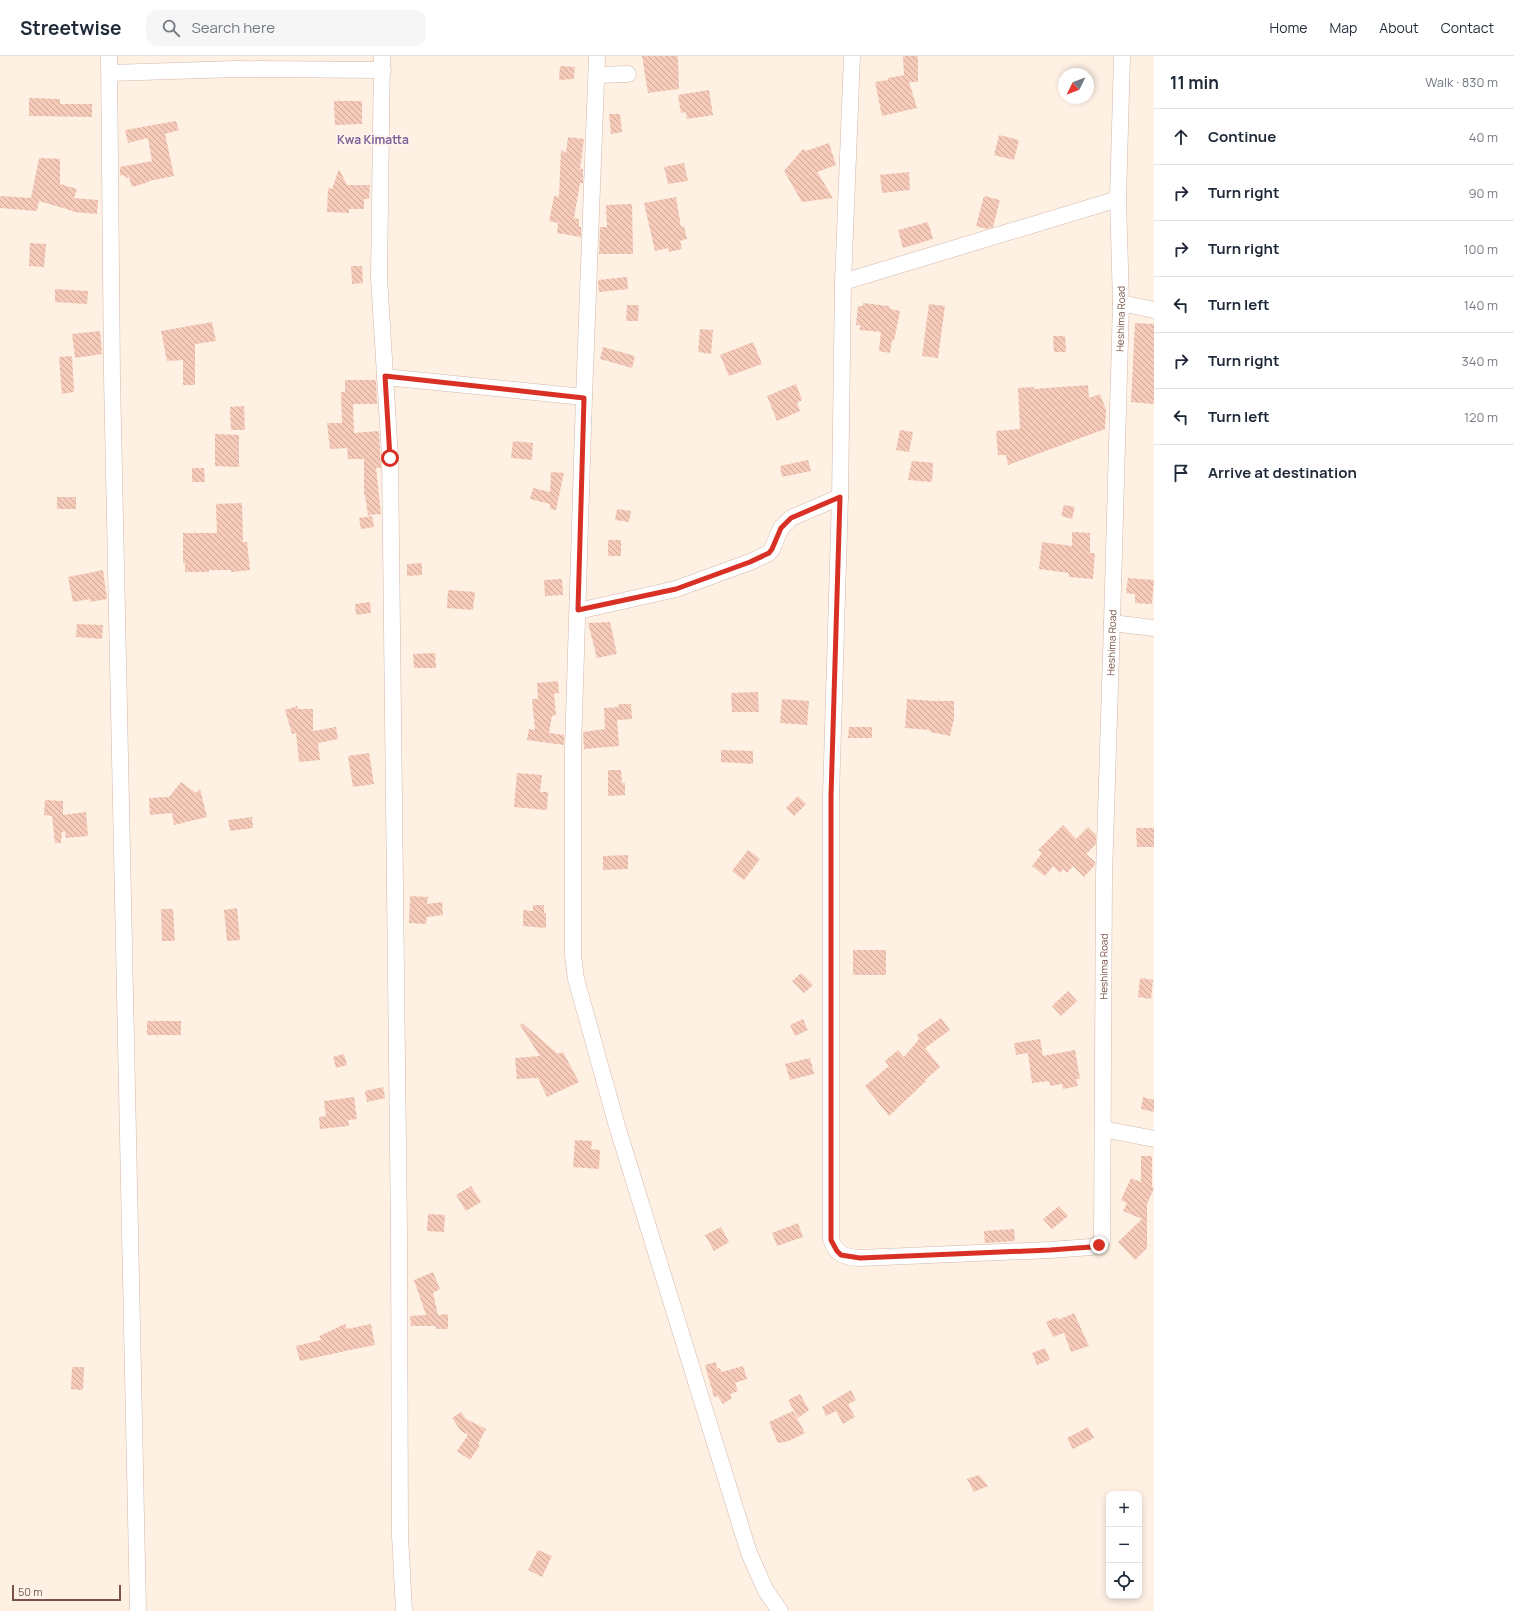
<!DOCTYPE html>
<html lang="en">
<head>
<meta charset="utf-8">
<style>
  body { margin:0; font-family:Manrope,sans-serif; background:#f6f6f7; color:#1f2937 }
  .controls { position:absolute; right:12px; bottom:12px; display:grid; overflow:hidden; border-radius:8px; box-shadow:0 2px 6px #0003 }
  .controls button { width:36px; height:36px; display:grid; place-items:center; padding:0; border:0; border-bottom:1px solid #e0e1e3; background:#fff; color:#1f2937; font:20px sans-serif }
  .compass { position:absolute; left:1058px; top:12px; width:36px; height:36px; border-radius:50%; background:#fff; box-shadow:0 2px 6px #0003; rotate:227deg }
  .scale { position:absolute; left:12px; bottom:10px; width:109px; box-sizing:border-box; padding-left:4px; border:2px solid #785347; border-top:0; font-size:11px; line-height:14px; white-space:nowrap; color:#785347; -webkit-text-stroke:3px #fff5eb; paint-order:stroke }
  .stop { position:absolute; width:12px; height:12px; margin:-9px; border:3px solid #d93025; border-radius:50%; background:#fff }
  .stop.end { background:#d93025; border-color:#fff; box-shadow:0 1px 4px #0008 }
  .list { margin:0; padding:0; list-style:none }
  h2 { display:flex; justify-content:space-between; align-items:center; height:52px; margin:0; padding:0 16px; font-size:17px }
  h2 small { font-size:13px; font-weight:400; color:#747a83 }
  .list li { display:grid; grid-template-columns:26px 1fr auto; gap:12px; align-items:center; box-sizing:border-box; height:56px; padding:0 16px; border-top:1px solid #e0e1e3 }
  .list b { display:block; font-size:15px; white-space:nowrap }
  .list em { font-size:13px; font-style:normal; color:#747a83 }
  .icon { flex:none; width:22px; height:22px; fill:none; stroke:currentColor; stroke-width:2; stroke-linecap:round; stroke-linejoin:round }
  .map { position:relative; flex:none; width:1154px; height:1555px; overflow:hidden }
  header { display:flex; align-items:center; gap:24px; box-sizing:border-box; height:56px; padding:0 20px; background:#fff; border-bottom:1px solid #e0e1e3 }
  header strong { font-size:19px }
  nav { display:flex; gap:22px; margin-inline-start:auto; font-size:14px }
  .search { width:280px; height:36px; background:#f6f6f7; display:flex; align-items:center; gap:10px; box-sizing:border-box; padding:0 14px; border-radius:12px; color:#747a83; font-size:15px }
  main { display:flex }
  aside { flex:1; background:#fff }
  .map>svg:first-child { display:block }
</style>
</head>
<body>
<header>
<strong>Streetwise</strong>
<div class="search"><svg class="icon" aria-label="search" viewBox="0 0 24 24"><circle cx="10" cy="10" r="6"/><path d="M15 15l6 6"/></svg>Search here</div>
<nav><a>Home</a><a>Map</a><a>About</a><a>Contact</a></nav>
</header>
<main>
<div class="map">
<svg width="1154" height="1555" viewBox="0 0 1154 1555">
  <defs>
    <pattern id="building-back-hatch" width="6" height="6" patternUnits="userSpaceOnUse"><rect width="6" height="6" fill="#f5cab9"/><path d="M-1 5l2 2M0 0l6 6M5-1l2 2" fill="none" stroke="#cba798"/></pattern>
  </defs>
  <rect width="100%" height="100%" fill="#fef0e3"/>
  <!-- building -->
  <path fill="url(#building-back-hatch)" d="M642,0H678L679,33L648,37Z
    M903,0H918V26H909L917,52L882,60L875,26L888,24V22L904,19Z
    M560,10L575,11L574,23L559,24Z
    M709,34L713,59L687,63L686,56L681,57L678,39Z
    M29,42L60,43V48H92V61L29,60Z
    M334,45H362V68L335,69Z
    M609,58H620L622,76L611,78Z
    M176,65L179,74L165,78L174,120L148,125L149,126L132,131L129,121L126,122L125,120L120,119V111L152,105L148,82L128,87L125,74Z
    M999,79L1019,84L1014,104L994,99Z
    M568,81L584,83L580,113H583V127H580L574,162L579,163V171H581V181L557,177L558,167L549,165L554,140L559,141L561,94L566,97Z
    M829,87L836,109L817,116L833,142L802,146L784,115L803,93L806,95Z
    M39,102L60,103V128L77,133L74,142L98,144L97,158L73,156V155L39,145L37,155L0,152V140L31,142Z
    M684,107L688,125L668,128L664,111Z
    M339,113L347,129H370L369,143H364V153H349V157L327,156L328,132L332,133Z
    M909,116L910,134L882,137L880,119Z
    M984,140L1000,144L993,171L986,173L976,170Z
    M676,141L681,171L684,170L687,183L680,185L682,193L669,196L668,192L655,195L644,147Z
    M632,148L633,198H599L600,171H607L606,149Z
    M928,166L933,183L903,192L898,174Z
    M30,187L46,188L44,211L29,210Z
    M351,210H362L363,227L352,228Z
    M627,221L628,233L599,236L598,224Z
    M55,233L88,235L87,248L55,246Z
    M863,247L889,250L890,253L900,255L894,285L892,284L890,297L879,295L881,276L860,274V269H856L858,250H863Z
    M929,248L945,250L938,302L922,300Z
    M627,249H639L638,265H626Z
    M212,266L216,285L195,288V329H183V304L167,305L161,275Z
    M1135,267L1154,268V348L1131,346Z
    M700,273L713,274L711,298L698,296Z
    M100,275L102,298L75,302L72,278Z
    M1053,280H1065L1066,296H1054Z
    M753,286L762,308L729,320L720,299Z
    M603,291L635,300L632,312L600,303Z
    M72,300L74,336L62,338L59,301Z
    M345,324H376L377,348H353L354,377L379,375L381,412H376L381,458L368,459L365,439H364V403H348L347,392L330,393L327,367H342L341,336H345Z
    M796,328L802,344L797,347L800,355L777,365L767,340Z
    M1088,329L1089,342L1100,338L1106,354L1105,373L1008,409L1006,399H998L996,375L1020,373L1018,332L1034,331V333Z
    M244,350L245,374H231L230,351Z
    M900,374L913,376L909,396L896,394Z
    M215,378L239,379V411L215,410Z
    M513,385L533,387L532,404L511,402Z
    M808,404L811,415L782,421L780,410Z
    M912,405L933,407L932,426L908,424Z
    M192,412H204L205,426H192Z
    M551,416L564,417L556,454L550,453V448L530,443L533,432L550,436Z
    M57,441H76V453H57Z
    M242,447L243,486H247L250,514L231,516V514H209V516H185V507H183V477H217L216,448Z
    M1064,449L1075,451L1072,463L1061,460Z
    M617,453L631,455L629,466L615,464Z
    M372,460L374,471L361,473L359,462Z
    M1072,476L1090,477V497H1095L1093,523L1069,521V517L1039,513L1042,486L1072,490Z
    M608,484H621V500H608Z
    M422,507V519L407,520V508Z
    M103,514L107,543L90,546V543L73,546L68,521Z
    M1128,522L1154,524L1152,548L1135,547V538L1126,537Z
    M562,523L563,539L545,540L544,524Z
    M448,534L475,536L473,554L447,552Z
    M370,546L371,557L356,559L355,548Z
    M610,566L617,598L597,602L588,567Z
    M77,568L103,569L102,583L76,581Z
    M435,597L436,612H414L413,598Z
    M558,625L559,637L554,638L556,659L552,660L549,677L564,679V689L527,684L529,673L535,674L532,643H538L537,627Z
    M758,636L759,656H732L731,637Z
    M782,643L809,645L807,669L780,667Z
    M907,643L934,645H954V663L950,680L930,676L931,674L905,672Z
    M619,648H631L632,663L617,664L619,690L584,693L583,676L605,673L604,652L618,651Z
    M297,650L298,653H313V675L336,671L338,683L318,687L320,704L299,706L296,677L292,678L285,654Z
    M849,671H872V682H848Z
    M721,694L753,695V708L721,706Z
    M369,697L374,728L353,731L348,700Z
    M608,714H621L622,727H625V739L608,740Z
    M517,717L542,719L540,736H548L547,754L514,751Z
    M181,726L196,737L200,733L207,761L174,769L172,757L150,759L149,742L169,741Z
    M798,740L806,748L794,760L786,752Z
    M45,744L63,745V759L86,756L88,780L66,782L65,775L62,776L61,787H55L52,760L44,759Z
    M252,761L253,772L230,775L228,764Z
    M1063,769L1076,783L1088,771L1096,779V788L1086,798L1095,806V809L1084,821L1073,810L1067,817L1063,813L1060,817L1053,810L1045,820L1032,810L1042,797L1038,794Z
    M1136,772H1154V791H1137Z
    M748,794L760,803L744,824L732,815Z
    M628,799V813L603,814V800Z
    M410,840L428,841L427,848L442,846L443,859L427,861L426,868L409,867Z
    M533,849H544V857H546V872L523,870V854L533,855Z
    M237,852L240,884L227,885L224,854Z
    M161,853H173L175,885H162Z
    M853,894H886V919H853Z
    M801,917L813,929L804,937L792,925Z
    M1140,922L1153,924L1151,943L1138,941Z
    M1068,935L1077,945L1061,960L1052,950Z
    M941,962L950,974L925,992L940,1011L925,1024L926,1025L889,1060L865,1030L889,1010L885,1005L898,994L904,1001L919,983L917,979Z
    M803,963L808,974L795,980L790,969Z
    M147,965H181V979H147Z
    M522,967L558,998L563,996L579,1026L547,1041L538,1022L517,1023L515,1002L540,1000L520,969Z
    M1040,983L1043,1000L1075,994L1080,1023H1076L1078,1030L1063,1033L1062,1028L1050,1030L1049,1025L1032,1027L1028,997L1016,999L1014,987Z
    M344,998L347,1009L336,1012L333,1001Z
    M810,1002L814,1018L790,1024L785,1008Z
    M383,1031L385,1042L367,1046L365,1035Z
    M354,1041L357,1063L348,1064L349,1070L320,1073L319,1061L326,1060L324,1045Z
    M1143,1041L1154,1044V1056L1141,1053Z
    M575,1084L592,1085L591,1093L600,1094L599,1113L573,1111Z
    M1141,1100H1152V1131L1154,1132L1147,1148V1192L1135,1204L1118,1186L1142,1163L1123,1155L1127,1147L1121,1144L1131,1122L1141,1126Z
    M471,1130L481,1146L466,1155L456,1139Z
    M1059,1150L1068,1160L1052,1173L1043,1163Z
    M428,1158L445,1159L444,1176L427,1175Z
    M798,1167L803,1181L777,1190L772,1177Z
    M721,1171L729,1186L714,1195L705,1179Z
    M1014,1173L1015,1185L985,1187L984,1175Z
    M433,1216L440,1233L433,1237L438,1259L448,1258V1273H436V1270H411L410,1260L426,1259L414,1224Z
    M1074,1257L1089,1290L1071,1296L1064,1277L1053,1281L1046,1266L1057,1261L1058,1264Z
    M345,1268L347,1273L371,1268L375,1289L350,1294L300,1305L296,1290L321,1284L319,1280Z
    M1045,1292L1050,1304L1037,1309L1032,1297Z
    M716,1306L717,1313L720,1312L721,1316L743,1310L747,1323L735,1327L738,1335L730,1338L732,1342L723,1348L718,1340L714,1341L705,1309Z
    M72,1311H84L83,1334L71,1333Z
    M851,1334L856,1344L848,1348L855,1361L843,1368L836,1355L826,1360L822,1351Z
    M800,1338L809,1354L798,1362L788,1344Z
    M793,1355L805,1377L789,1385L778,1387L769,1366Z
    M461,1356L466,1363L486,1373L478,1388L480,1389L470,1404L457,1395L468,1379L461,1375L452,1362Z
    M1088,1371L1094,1382L1073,1393L1067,1382Z
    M979,1419L988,1430L974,1436L967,1423Z
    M538,1494L552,1500L542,1521L528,1514Z"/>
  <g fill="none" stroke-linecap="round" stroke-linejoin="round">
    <!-- street casing -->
    <g stroke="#d2b8ab" stroke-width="17">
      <g id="street">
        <path d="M109,0L112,321L138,1555"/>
        <path d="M382,0L379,221L390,401L399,1177L400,1479L404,1555"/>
        <path d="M597,0L584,341L573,692V899L576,923L617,1070L749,1497L766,1535L780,1555"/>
        <path id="s1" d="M852,0L843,226L840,441L831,740V1183C836,1199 845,1201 860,1202L1050,1194L1091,1191L1099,1189L1102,1185L1104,820L1112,567L1121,247L1118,143L1122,0"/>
        <path d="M110,17L236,13L383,14"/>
        <path d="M597,19L628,18"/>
        <path d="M843,226L1118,143"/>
        <path d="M1121,247L1154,254"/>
        <path d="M385,321L584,341"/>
        <path d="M578,555L676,533L750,506L769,497L772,493L781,472L791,462L840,441"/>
        <path d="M1112,567L1154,572"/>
        <path d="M1103,1073L1154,1083"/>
      </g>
    </g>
    <!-- street -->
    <use href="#street" stroke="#fff" stroke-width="16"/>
  </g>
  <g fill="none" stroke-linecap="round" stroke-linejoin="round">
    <!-- route -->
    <path stroke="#d93025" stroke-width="5" d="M390,402L385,320L584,342L578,554L676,533L750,506L769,497L772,493L781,472L791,462L840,441L831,740V1184L837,1195L841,1199L860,1202L1050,1194L1091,1191L1099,1189"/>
  </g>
  <g text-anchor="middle" stroke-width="3.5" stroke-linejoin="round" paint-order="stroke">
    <!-- street labels -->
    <g font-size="10" fill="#785347" stroke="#fff5eb">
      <text dy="4" stroke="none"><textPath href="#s1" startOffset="2388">Heshima Road</textPath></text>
      <text dy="4" stroke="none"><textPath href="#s1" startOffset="2064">Heshima Road</textPath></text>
      <text dy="4" stroke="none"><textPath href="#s1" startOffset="1740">Heshima Road</textPath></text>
    </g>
    <!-- quarter labels -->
    <g font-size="12" font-weight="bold" fill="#81629b" stroke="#fff5eb">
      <text x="373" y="88">Kwa Kimatta</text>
    </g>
  </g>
</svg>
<div class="controls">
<button>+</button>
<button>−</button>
<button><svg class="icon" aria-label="locate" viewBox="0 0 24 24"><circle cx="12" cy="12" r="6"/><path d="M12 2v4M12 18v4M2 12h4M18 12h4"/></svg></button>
</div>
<svg class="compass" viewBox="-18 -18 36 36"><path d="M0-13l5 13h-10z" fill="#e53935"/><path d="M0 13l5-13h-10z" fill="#747a83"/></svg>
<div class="scale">50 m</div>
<div class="stop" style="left:390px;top:402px"></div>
<div class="stop end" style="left:1099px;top:1189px"></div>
</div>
<aside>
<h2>11 min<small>Walk · 830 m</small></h2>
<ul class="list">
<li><svg class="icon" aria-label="ahead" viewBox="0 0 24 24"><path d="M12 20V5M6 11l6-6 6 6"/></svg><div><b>Continue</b></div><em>40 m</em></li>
<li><svg class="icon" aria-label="right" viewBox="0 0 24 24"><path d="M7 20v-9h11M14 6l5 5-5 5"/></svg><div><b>Turn right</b></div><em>90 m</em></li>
<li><svg class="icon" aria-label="right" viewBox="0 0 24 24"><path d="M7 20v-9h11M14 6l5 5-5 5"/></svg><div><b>Turn right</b></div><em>100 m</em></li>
<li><svg class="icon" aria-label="left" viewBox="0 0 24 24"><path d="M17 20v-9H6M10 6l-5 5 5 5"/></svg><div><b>Turn left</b></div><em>140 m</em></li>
<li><svg class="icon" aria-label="right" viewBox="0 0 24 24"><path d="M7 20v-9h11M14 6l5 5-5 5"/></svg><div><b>Turn right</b></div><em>340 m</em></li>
<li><svg class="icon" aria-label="left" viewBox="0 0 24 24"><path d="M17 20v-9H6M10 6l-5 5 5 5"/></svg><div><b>Turn left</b></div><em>120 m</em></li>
<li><svg class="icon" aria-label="arrive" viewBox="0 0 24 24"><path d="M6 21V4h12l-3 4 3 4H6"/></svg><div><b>Arrive at destination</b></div></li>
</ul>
</aside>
</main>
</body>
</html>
